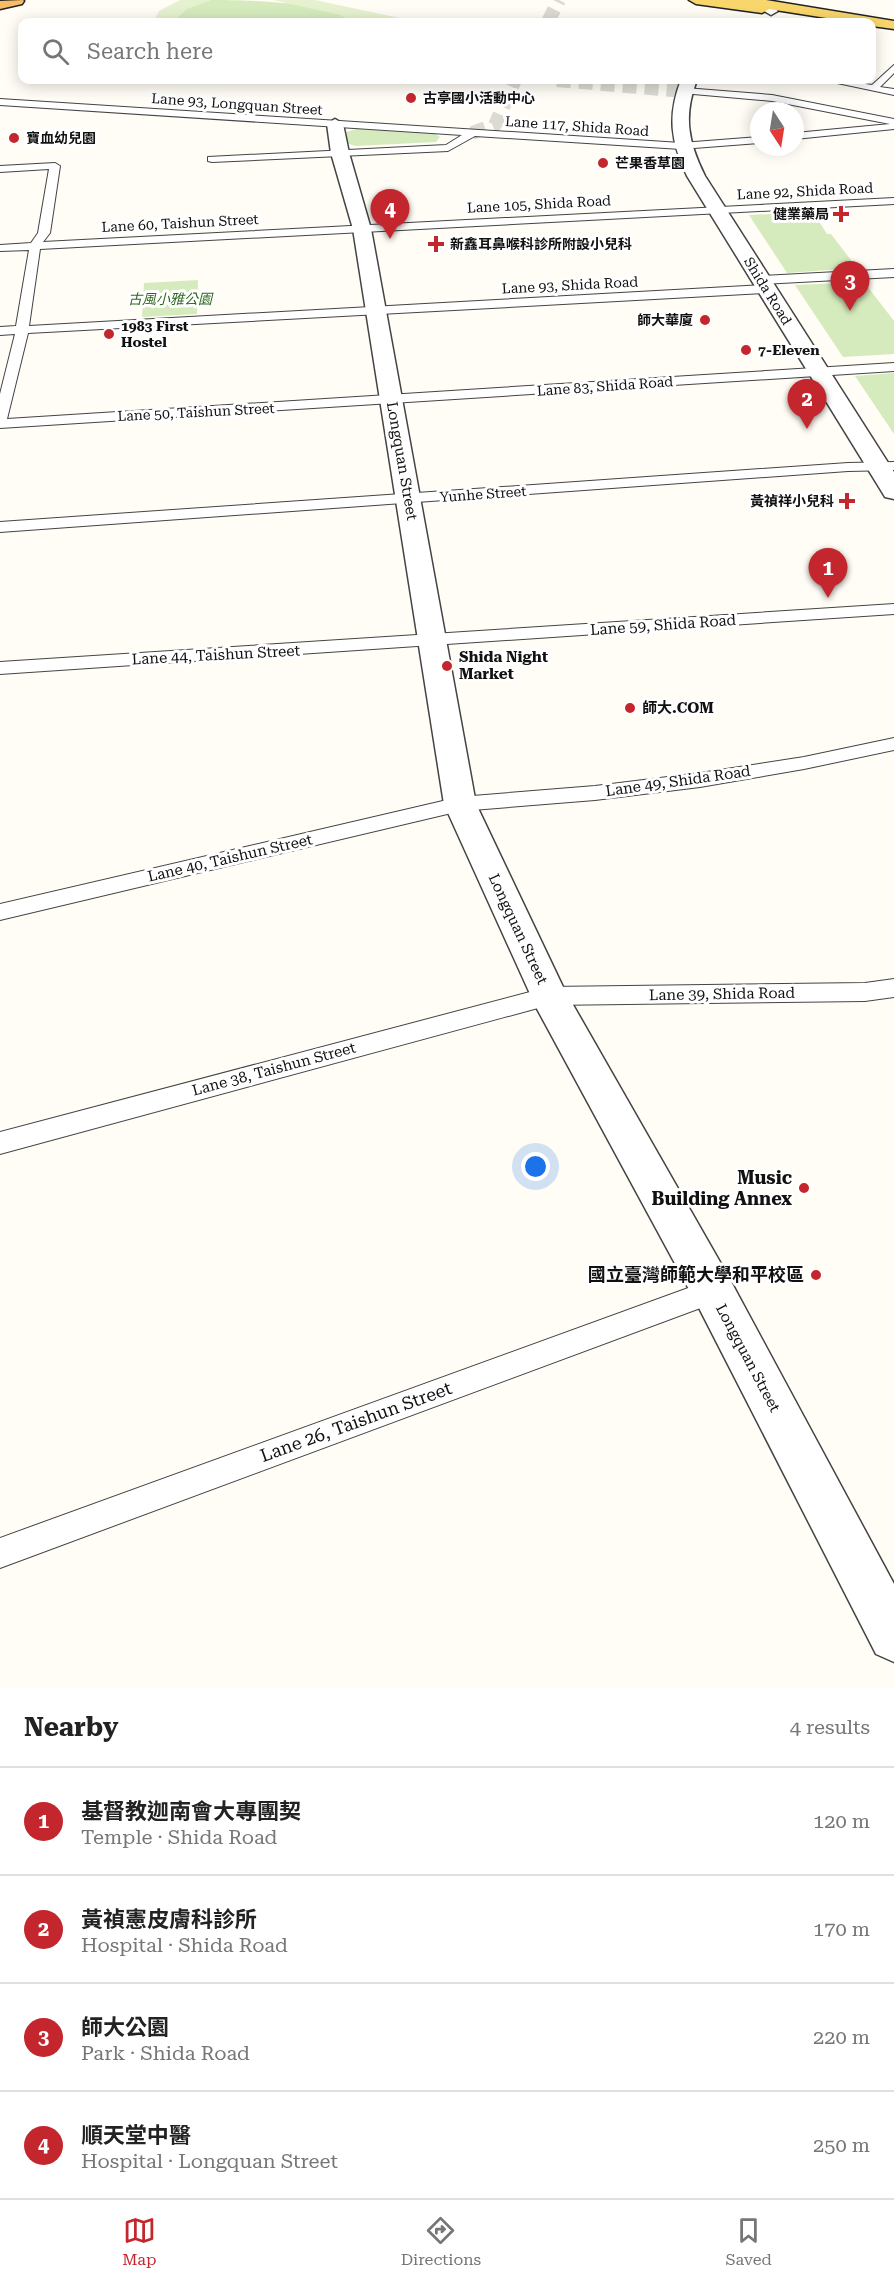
<!DOCTYPE html>
<html lang="en">
<head>
<meta charset="utf-8">
<style>
  body { margin:0; font-family:"Roboto Serif","Noto Sans TC",serif; background:#f2f2f2; color:#222 }
  .compass { position:absolute; left:750px; top:102px; width:54px; height:54px; border-radius:50%; background:#fff; box-shadow:0 3px 15px #0003; rotate:168deg }
  .you { position:absolute; left:536px; top:1167px; width:21px; height:21px; margin:-15px; border:4px solid #fff; border-radius:50%; background:#1a73e8; box-shadow:0 0 0 9px #1a73e833 }
  .badge { display:grid; place-items:center; width:39px; height:39px; border-radius:50%; background:#c4262e; color:#fff; font-size:20px; font-weight:700 }
  .pin { position:absolute; translate:-50% -50px; filter:drop-shadow(0 2px 3px #0008) }
  .pin::after { content:''; position:absolute; top:32px; width:21px; height:18px; background:inherit; clip-path:polygon(0 0,100% 0,50% 100%) }
  .list { margin:0; padding:0; list-style:none }
  h2 { display:flex; justify-content:space-between; align-items:center; height:78px; margin:0; padding:0 24px; font-size:26px }
  h2 small { font-size:20px; font-weight:400; color:#767676 }
  .list li { display:grid; grid-template-columns:39px 1fr auto; gap:18px; align-items:center; box-sizing:border-box; height:108px; padding:0 24px; border-top:2px solid #e0e0e0 }
  .list b { display:block; font-size:22px; white-space:nowrap }
  .list p { margin:0; font-size:20px; white-space:nowrap; color:#767676 }
  .list em { font-size:20px; font-style:normal; color:#767676 }
  .icon { flex:none; width:33px; height:33px; fill:none; stroke:currentColor; stroke-width:2; stroke-linecap:round; stroke-linejoin:round }
  .map { position:relative; flex:none; width:894px; height:1688px; overflow:hidden }
  .search { position:absolute; background:#fff; box-shadow:0 3px 15px #0003; left:18px; right:18px; top:18px; height:66px; display:flex; align-items:center; gap:15px; box-sizing:border-box; padding:0 21px; border-radius:12px; color:#767676; font-size:22px }
  .sheet { height:510px; background:#fff }
  nav { display:flex; justify-content:space-around; align-items:center; box-sizing:border-box; height:84px; border-top:2px solid #e0e0e0; background:#fff; font-size:16px; color:#767676 }
  nav a { display:grid; justify-items:center; gap:3px }
  nav .on { color:#c4262e }
  .map>svg:first-child { display:block }
</style>
</head>
<body>
<div class="map">
<svg width="894" height="1688" viewBox="0 0 894 1688">
  <rect width="100%" height="100%" fill="#fffdf5"/>
  <!-- green -->
  <path fill="#d5ebbd" d="M211,0C239,0 335,1 352,22H179L177,20C180,7 200,3 211,0Z
    M357,129L435,134L440,137L436,142L355,146L344,142L342,133Z
    M813,212L827,234H831L857,268L787,273L749,215Z
    M198,280L197,314L142,317L144,283Z
    M864,282L894,321V354L843,357L795,285Z
    M894,373V434L855,376Z"/>
  <!-- pitch -->
  <path fill="#e6f2cf" d="M180,0H211L187,9L177,18L179,22H153L159,11Z
    M273,0H315L404,19L396,22H352L340,15Z"/>
  <g fill="none" stroke-linecap="round" stroke-linejoin="round">
    <!-- pedestrian-tunnel -->
    <path stroke="#dbdad3" stroke-width="14" stroke-dasharray="14 8" stroke-linecap="butt" d="M548,22L559,0
      M557,80L685,91
      M472,133L495,125L515,80"/>
    <!-- service casing -->
    <g stroke="#444" stroke-width="2">
      <path id="service" d="M894,65V73L880,87L894,89V95L823,80H840L872,85Z
        M685,88L772,95L894,119V129L795,139V133L890,124L772,101L682,93L680,91Z
        M0,99L681,143L759,137V143L681,149L475,136L448,151L212,162L208,161V157L446,145L462,135L0,105Z
        M55,163L60,166L50,233L43,242L894,198V204L40,249L29,326L766,285L772,289L766,293L28,333L7,419L894,363V371L0,428V394L15,334L0,335V327L16,326L29,250L0,251V245L31,243L38,233L49,169L0,172V166Z
        M894,269V277L761,284L755,280L761,276Z
        M894,462V470L848,471L0,532V522L848,463Z
        M894,604V614L0,674V662Z
        M894,738V750L804,769L700,787L595,800L460,811L0,920V904L460,797L595,786L700,773L804,757Z
        M894,979V997L865,1001L549,1005L0,1154V1132L549,987L865,983Z
        M713,1279L722,1282L726,1291L722,1300L0,1568V1538Z"/>
    </g>
    <!-- minor casing -->
    <g stroke="#444" stroke-width="3">
      <path id="minor" d="M335,119L343,124L349,153L371,229L476,804L564,989L728,1276L894,1584V1662L876,1654L698,1306L536,1007L444,804L353,229L331,153L327,124Z"/>
    </g>
    <!-- tertiary casing -->
    <g stroke="#444" stroke-width="3">
      <path id="tertiary" d="M745,0H762L778,11L771,15Z
        M681,80H697C683,116 688,142 705,176L894,472V499L885,497L882,492L687,176C671,142 667,116 681,80Z"/>
    </g>
    <!-- primary casing -->
    <g stroke="#222" stroke-width="3">
      <path id="primary" d="M689,0H766L894,21V29L872,26V22H852L769,9L762,13L696,4Z"/>
    </g>
    <!-- trunk casing -->
    <g stroke="#222" stroke-width="3">
      <path id="trunk" d="M0,1L23,0L24,1L22,4L0,9Z"/>
    </g>
    <!-- service -->
    <use href="#service" fill="#fff" fill-rule="evenodd"/>
    <!-- minor -->
    <use href="#minor" fill="#fff" fill-rule="evenodd"/>
    <!-- tertiary -->
    <use href="#tertiary" fill="#fff" fill-rule="evenodd"/>
    <!-- primary -->
    <use href="#primary" fill="#f9d66b" fill-rule="evenodd"/>
    <!-- trunk -->
    <use href="#trunk" fill="#f7bc64" fill-rule="evenodd"/>
  </g>
  <!-- markers -->
  <g fill="#c4262e" stroke="#fff" stroke-width="2">
    <circle cx="411" cy="98" r="6"/>
    <circle cx="14" cy="138" r="6"/>
    <circle cx="603" cy="163" r="6"/>
    <path d="M838 205h6v6h6v6h-6v6h-6v-6h-6v-6h6z"/>
    <path d="M433 235h6v6h6v6h-6v6h-6v-6h-6v-6h6z"/>
    <circle cx="705" cy="320" r="6"/>
    <circle cx="109" cy="334" r="6"/>
    <circle cx="746" cy="350" r="6"/>
    <path d="M844 492h6v6h6v6h-6v6h-6v-6h-6v-6h6z"/>
    <circle cx="447" cy="666" r="6"/>
    <circle cx="630" cy="708" r="6"/>
    <circle cx="804" cy="1188" r="6"/>
    <circle cx="816" cy="1275" r="6"/>
  </g>
  <g text-anchor="middle" stroke-width="6" stroke-linejoin="round" paint-order="stroke">
    <!-- far-poi labels -->
    <g font-size="14" font-weight="bold" fill="#111" stroke="#fff" text-anchor="start">
      <text x="423" y="103">古亭國小活動中心</text>
      <text x="26" y="143">寶血幼兒園</text>
      <text x="615" y="168">芒果香草園</text>
      <text x="829" y="219" text-anchor="end">健業藥局</text>
      <text x="450" y="249">新鑫耳鼻喉科診所附設小兒科</text>
      <text x="693" y="325" text-anchor="end">師大華廈</text>
      <text x="121" y="331">1983 First<tspan x="121" dy="16">Hostel</tspan></text>
      <text x="758" y="355">7-Eleven</text>
      <text x="834" y="506" text-anchor="end">黃禎祥小兒科</text>
    </g>
    <!-- far-street labels -->
    <g font-size="14" fill="#111" stroke="#fff">
      <text transform="translate(237 104) rotate(4)" y="5">Lane 93, Longquan Street</text>
      <text transform="translate(577 126) rotate(4)" y="5">Lane 117, Shida Road</text>
      <text transform="translate(805 191) rotate(-3)" y="5">Lane 92, Shida Road</text>
      <text transform="translate(539 204) rotate(-3)" y="5">Lane 105, Shida Road</text>
      <text transform="translate(180 223) rotate(-3)" y="5">Lane 60, Taishun Street</text>
      <text transform="translate(570 285) rotate(-3)" y="5">Lane 93, Shida Road</text>
      <text transform="translate(768 291) rotate(58)" y="5">Shida Road</text>
      <text transform="translate(605 386) rotate(-4)" y="5">Lane 83, Shida Road</text>
      <text transform="translate(196 412) rotate(-3)" y="5">Lane 50, Taishun Street</text>
      <text transform="translate(483 494) rotate(-4)" y="5">Yunhe Street</text>
    </g>
    <!-- far-park labels -->
    <g font-size="14" font-style="italic" fill="#2f6b1f" stroke="#fff">
      <text x="170" y="304">古風小雅公園</text>
    </g>
    <!-- street labels -->
    <g font-size="15" fill="#111" stroke="#fff">
      <text transform="translate(402 461) rotate(80)" y="5">Longquan Street</text>
      <text transform="translate(663 625) rotate(-4)" y="5">Lane 59, Shida Road</text>
      <text transform="translate(216 655) rotate(-3)" y="5">Lane 44, Taishun Street</text>
      <text transform="translate(678 781) rotate(-8)" y="5">Lane 49, Shida Road</text>
      <text transform="translate(230 858) rotate(-13)" y="5">Lane 40, Taishun Street</text>
      <text transform="translate(518 929) rotate(65)" y="5">Longquan Street</text>
      <text transform="translate(722 994) rotate(-1)" y="5">Lane 39, Shida Road</text>
      <text transform="translate(274 1069) rotate(-15)" y="5">Lane 38, Taishun Street</text>
      <text transform="translate(748 1358) rotate(62)" y="5">Longquan Street</text>
    </g>
    <!-- poi labels -->
    <g font-size="15" font-weight="bold" fill="#111" stroke="#fff" text-anchor="start">
      <text x="459" y="662">Shida Night<tspan x="459" dy="17">Market</tspan></text>
      <text x="642" y="713">師大.COM</text>
    </g>
    <!-- near-poi labels -->
    <g font-size="18" font-weight="bold" fill="#111" stroke="#fff" text-anchor="end">
      <text x="792" y="1184">Music<tspan x="792" dy="21">Building Annex</tspan></text>
      <text x="804" y="1281">國立臺灣師範大學和平校區</text>
    </g>
    <!-- near-street labels -->
    <g font-size="18" fill="#111" stroke="#fff">
      <text transform="translate(356 1422) rotate(-20)" y="6">Lane 26, Taishun Street</text>
    </g>
  </g>
</svg>
<svg class="compass" viewBox="-18 -18 36 36"><path d="M0-13l5 13h-10z" fill="#e53935"/><path d="M0 13l5-13h-10z" fill="#767676"/></svg>
<div class="you"></div>
<div class="pin badge" style="left:828px;top:598px">1</div>
<div class="pin badge" style="left:807px;top:429px">2</div>
<div class="pin badge" style="left:850px;top:311px">3</div>
<div class="pin badge" style="left:390px;top:239px">4</div>
<div class="search"><svg class="icon" aria-label="search" viewBox="0 0 24 24"><circle cx="10" cy="10" r="6"/><path d="M15 15l6 6"/></svg>Search here</div>
</div>
<section class="sheet">
<h2>Nearby<small>4 results</small></h2>
<ul class="list">
<li><span class="badge">1</span><div><b>基督教迦南會大專團契</b><p>Temple · Shida Road</p></div><em>120 m</em></li>
<li><span class="badge">2</span><div><b>黃禎憲皮膚科診所</b><p>Hospital · Shida Road</p></div><em>170 m</em></li>
<li><span class="badge">3</span><div><b>師大公園</b><p>Park · Shida Road</p></div><em>220 m</em></li>
<li><span class="badge">4</span><div><b>順天堂中醫</b><p>Hospital · Longquan Street</p></div><em>250 m</em></li>
</ul>
</section>
<nav>
<a class="on"><svg class="icon" aria-label="map" viewBox="0 0 24 24"><path d="M3 6l6-2 6 2 6-2v14l-6 2-6-2-6 2zM9 4v14M15 6v14"/></svg>Map</a>
<a><svg class="icon" aria-label="directions" viewBox="0 0 24 24"><path d="M12 3l9 9-9 9-9-9zM9 14v-3h6M13 9l2 2-2 2"/></svg>Directions</a>
<a><svg class="icon" aria-label="saved" viewBox="0 0 24 24"><path d="M7 4h10v16l-5-4-5 4z"/></svg>Saved</a>
</nav>
</body>
</html>
